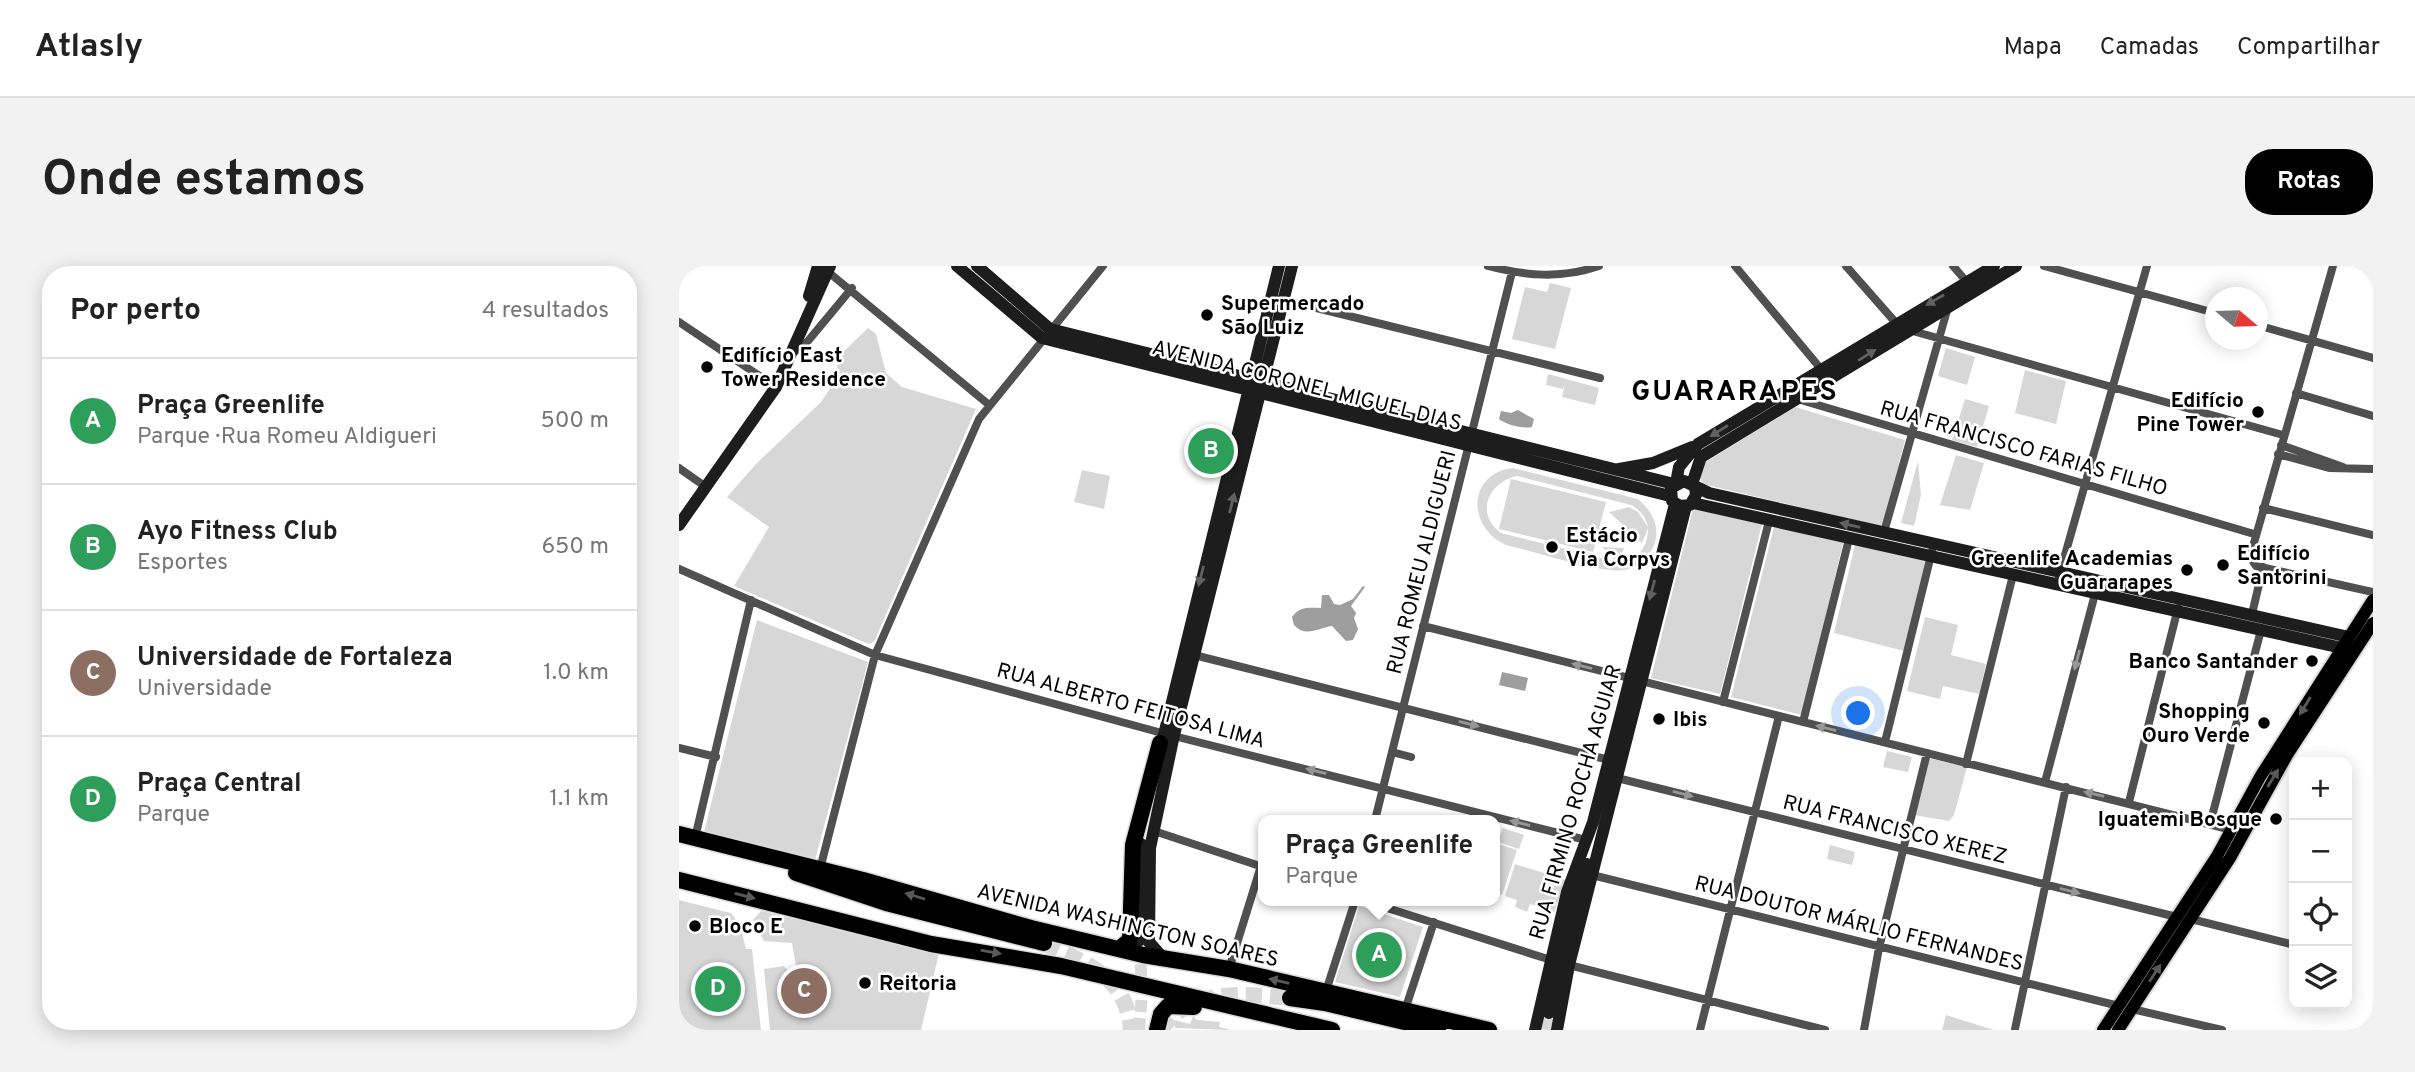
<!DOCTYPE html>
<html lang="pt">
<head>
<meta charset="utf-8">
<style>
  body { margin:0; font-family:Overpass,sans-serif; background:#f2f2f2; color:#222 }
  .controls { position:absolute; right:21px; bottom:21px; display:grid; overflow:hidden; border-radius:14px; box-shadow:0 4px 18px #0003 }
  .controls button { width:63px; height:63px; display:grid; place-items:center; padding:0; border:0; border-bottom:2px solid #e0e0e0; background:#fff; color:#222; font:35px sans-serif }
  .compass { position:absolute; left:1526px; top:21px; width:63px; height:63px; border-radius:50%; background:#fff; box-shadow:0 4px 18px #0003; rotate:109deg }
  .you { position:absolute; left:1180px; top:448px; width:24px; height:24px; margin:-18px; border:5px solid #fff; border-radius:50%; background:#1a73e8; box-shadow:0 0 0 10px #1a73e833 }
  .badge { display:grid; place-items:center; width:46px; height:46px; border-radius:50%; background:#000; color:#fff; font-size:23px; font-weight:700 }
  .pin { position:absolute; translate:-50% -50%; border:4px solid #fff; box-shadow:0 2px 7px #0006 }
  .popup { position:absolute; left:579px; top:549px; width:242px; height:91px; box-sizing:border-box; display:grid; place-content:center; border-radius:14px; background:#fff; filter:drop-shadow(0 2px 5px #0005); font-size:23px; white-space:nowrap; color:#767676 }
  .popup b { font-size:26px; color:#222 }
  .popup::after { content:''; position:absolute; left:50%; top:100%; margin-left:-14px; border:14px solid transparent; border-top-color:#fff }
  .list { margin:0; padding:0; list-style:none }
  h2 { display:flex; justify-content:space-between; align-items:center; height:91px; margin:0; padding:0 28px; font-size:30px }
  h2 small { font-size:23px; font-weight:400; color:#767676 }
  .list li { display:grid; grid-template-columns:46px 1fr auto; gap:21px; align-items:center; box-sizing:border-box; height:126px; padding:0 28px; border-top:2px solid #e0e0e0 }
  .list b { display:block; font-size:26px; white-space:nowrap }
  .list p { margin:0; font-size:23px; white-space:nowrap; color:#767676 }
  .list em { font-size:23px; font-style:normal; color:#767676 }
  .icon { flex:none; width:38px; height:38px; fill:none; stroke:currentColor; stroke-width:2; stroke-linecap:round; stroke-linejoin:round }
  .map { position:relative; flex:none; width:1694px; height:764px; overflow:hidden; border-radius:28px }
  header { display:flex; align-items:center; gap:42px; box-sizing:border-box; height:98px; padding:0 35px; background:#fff; border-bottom:2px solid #e0e0e0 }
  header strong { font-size:33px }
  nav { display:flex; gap:38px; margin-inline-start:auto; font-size:24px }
  .intro { display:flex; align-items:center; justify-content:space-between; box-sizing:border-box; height:168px; padding:0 42px }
  h1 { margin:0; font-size:49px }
  .button { padding:18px 32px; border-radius:28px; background:#000; color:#fff; font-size:24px; font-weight:700 }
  main { display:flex; gap:42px; padding:0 42px }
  aside { flex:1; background:#fff; border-radius:28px; box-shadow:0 4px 18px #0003 }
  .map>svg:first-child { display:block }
</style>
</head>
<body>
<header>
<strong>Atlasly</strong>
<nav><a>Mapa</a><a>Camadas</a><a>Compartilhar</a></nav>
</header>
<div class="intro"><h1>Onde estamos</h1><a class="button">Rotas</a></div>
<main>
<aside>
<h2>Por perto<small>4 resultados</small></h2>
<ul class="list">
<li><span class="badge" style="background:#2e9e5b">A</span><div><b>Praça Greenlife</b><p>Parque · Rua Romeu Aldigueri</p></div><em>500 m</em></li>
<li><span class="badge" style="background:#2e9e5b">B</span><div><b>Ayo Fitness Club</b><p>Esportes</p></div><em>650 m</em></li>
<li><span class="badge" style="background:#8d6e63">C</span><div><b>Universidade de Fortaleza</b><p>Universidade</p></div><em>1.0 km</em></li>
<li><span class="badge" style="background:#2e9e5b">D</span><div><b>Praça Central</b><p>Parque</p></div><em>1.1 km</em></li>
</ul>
</aside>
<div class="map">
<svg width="1694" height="764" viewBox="0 0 1694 764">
  <rect width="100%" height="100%" fill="#fff"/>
  <!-- green -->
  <path fill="#d7d7d7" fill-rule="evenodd" d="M871,17L892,22L876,83L833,73L846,21L868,26Z
    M189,62L197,68L207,107L223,121L297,143L195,376L189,378L55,320L90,261L48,231L77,198L142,136L156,115L160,90Z
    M1267,82L1296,91L1288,119L1259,110Z
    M1346,104L1387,115L1377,158L1336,147Z
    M869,108L920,122L916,139L883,131L886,117L884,123L867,119Z
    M1286,133L1310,140L1298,181L1273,174Z
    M1116,141L1226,174L1204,257L1201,260L1024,218L1020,210L1025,197Z
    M1277,189L1305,197L1291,244L1261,239Z
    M1239,195L1242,229L1235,260L1222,257Z
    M834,202L959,233C972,244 981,259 976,276C972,290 960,302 945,304C922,308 854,285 827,279C787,261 789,207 834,202ZM838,210L952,239C961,244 967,251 969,261L959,246L950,241L930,246L945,260L942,263L945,266L948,263L963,277L969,262C969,282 959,293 940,296L945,282L923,281L938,296L822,267C795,247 810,216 838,210Z
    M403,204L431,210L425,243L395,236Z
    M832,213L927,236L914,286L820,263Z
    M1014,243L1083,258L1041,428L972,412Z
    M1095,261L1164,277L1123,449L1052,431Z
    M1176,279L1246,295L1225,385L1155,367Z
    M1246,351L1279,359L1272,389L1307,398L1300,428L1264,420L1261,433L1228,425Z
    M78,354L189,396L136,594L25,566Z
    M1208,485L1233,491L1229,506L1204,501Z
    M1249,492L1288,501L1275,549L1270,555L1235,549Z
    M824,562L845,569L840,583L819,576Z
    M816,577L838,584L823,629L816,627Z
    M1151,579L1176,586L1173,599L1148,593Z
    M836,598L887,614L875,646L851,638L848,646L836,641L838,634L826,630Z
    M0,634L52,647L61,659L67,683H73L82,764H0Z
    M680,640L744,661L721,731L656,716Z
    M82,645L260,687L242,764H91L85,703L105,700L120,717L113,677L85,675L74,654Z
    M1267,749L1315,764H1263Z
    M514,750L518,754L541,756L540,761L553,764L496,762V758L491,757L487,764L490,753L511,758Z"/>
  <!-- water -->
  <path fill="#9e9e9e" d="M839,144L855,153L853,161C845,163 827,159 820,153L822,145L832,147Z
    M684,320L686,321L672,340L677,347L675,352L679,363L674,374L667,375L653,360C639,362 627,372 615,359L613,351C621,340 630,342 642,342L643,329H650L655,338L661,339L674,333Z
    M823,406L849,412L846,425L820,419Z"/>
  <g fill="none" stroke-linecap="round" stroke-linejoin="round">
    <!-- secondary-tunnel -->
    <path stroke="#d9d9d9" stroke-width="12" stroke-dasharray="12 6" stroke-linecap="butt" d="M460,764L463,728L461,683
      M867,764L870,747"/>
    <!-- highway-tunnel -->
    <path stroke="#d9d9d9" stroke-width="16" stroke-dasharray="16 8" stroke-linecap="butt" d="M365,677C409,699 447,709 452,764
      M482,764C511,721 566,728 611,732"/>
    <!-- primary casing -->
    <g stroke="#dbdbdb" stroke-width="16">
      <path id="primary" d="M1424,764L1538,590L1581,511L1694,334
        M1439,764L1551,592L1608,489L1694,357"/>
    </g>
    <!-- highway casing -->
    <g stroke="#dbdbdb" stroke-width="19">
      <path id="highway" d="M0,568L184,614L352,662L464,689L550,703L810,764
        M117,607L207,637L365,677
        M0,614L252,678L382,700L653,764
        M440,683L451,674L454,579L481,477
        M611,732L646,737L759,764
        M478,764L482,748L489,740L515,741"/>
    </g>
    <!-- street -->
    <path stroke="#505050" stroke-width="8" d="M809,0C847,10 882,13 920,0
      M1056,0L1142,103
      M1167,0L1217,57
      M1274,0L1287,15
      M1365,0L1536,47
      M1654,0L1571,291L1577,300L1694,326
      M148,5L309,138
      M601,33L921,112
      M0,56L97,121
      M1578,59L1694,92
      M1230,64L1604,169
      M114,87L129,75L173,22
      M1617,127L1694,150
      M1115,132L1575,268
      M1602,179L1664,201
      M1599,188L1650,202L1694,203
      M0,202L27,221
      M1584,242L1694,269
      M1205,266L1269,41
      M0,303L196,389L483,467L907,574
      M1380,310L1468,0
      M1573,348L1584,301
      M744,360L1553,564
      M515,389L930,494
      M1044,436L1090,255
      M1124,456L1170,273
      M1206,476L1253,285
      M0,482L37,491
      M713,486L732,491
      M1287,498L1334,309
      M934,511L1498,651
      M1366,516L1416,328
      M1450,536L1499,342
      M696,554L833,6
      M1531,558L1582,364
      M475,565L584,601
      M16,572L72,334
      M141,603L196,389L300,153L424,0
      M913,609L1440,740
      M686,635L872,694
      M1512,653L1615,679
      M890,699L1146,764
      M550,703L582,600
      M647,725L676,635
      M1453,743L1543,764
      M726,744L755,656
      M1336,763L1387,521
      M1021,764L1100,450
      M1185,764L1200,682L1248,487"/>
    <!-- secondary -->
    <path stroke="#1d1d1d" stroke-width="12" d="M278,0L363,72L991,230
      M298,0L371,63L995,218
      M130,30L139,0
      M940,203L974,197L1013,181
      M997,217L1000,201L1019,178L1315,0
      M1013,218L1022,191L1337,0
      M1016,221L1017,229L1011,239L1001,240L993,235L992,222L1005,215L1030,227L1670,371
      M1014,237L1672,384
      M0,259L97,121L151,0
      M481,485L600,0
      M460,675L462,578
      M484,692L470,676L471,582L495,469L613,0
      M870,747L893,647L908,598
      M856,764L888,626L914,556L996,238
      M878,764L890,699L1007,240"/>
    <!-- primary -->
    <use href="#primary" stroke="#000" stroke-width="12"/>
    <!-- highway -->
    <use href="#highway" stroke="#000" stroke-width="16"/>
  </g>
  <!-- one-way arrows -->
  <defs><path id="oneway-solid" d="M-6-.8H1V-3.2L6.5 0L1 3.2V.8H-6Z" transform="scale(1.75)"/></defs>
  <g fill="#616161">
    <use href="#oneway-solid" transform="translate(1256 34) rotate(150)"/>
    <use href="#oneway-solid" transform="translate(1188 89) rotate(-32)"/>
    <use href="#oneway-solid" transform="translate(1040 165) rotate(148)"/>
    <use href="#oneway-solid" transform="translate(553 237) rotate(-76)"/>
    <use href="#oneway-solid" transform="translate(1171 259) rotate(-167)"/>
    <use href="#oneway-solid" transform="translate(522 310) rotate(104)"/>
    <use href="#oneway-solid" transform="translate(973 324) rotate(105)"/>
  </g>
  <g fill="#969696">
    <use href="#oneway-solid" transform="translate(1398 394) rotate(105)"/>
    <use href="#oneway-solid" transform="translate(903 400) rotate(-166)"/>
    <use href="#oneway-solid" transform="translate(790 458) rotate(14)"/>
    <use href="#oneway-solid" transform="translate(1147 462) rotate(-166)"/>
    <use href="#oneway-solid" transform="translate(637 505) rotate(-166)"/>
    <use href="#oneway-solid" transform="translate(1004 528) rotate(14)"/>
    <use href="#oneway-solid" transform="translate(1415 528) rotate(-167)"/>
    <use href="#oneway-solid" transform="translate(841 557) rotate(-166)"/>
    <use href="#oneway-solid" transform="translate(1391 625) rotate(14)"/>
  </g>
  <g fill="#595959">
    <use href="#oneway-solid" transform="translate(1626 440) rotate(122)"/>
    <use href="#oneway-solid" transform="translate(1594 512) rotate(-59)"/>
    <use href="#oneway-solid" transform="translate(66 630) rotate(14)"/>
    <use href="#oneway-solid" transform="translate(236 630) rotate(-163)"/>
    <use href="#oneway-solid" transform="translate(312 686) rotate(10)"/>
    <use href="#oneway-solid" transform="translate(1476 707) rotate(-57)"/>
    <use href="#oneway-solid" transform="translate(600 715) rotate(-167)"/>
  </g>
  <!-- markers -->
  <g fill="#000" stroke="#fff" stroke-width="2.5">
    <circle cx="528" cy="49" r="7"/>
    <circle cx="28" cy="101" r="7"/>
    <circle cx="1579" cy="146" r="7"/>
    <circle cx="873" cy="281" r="7"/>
    <circle cx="1544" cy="299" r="7"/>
    <circle cx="1508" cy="304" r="7"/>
    <circle cx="1633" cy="395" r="7"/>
    <circle cx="980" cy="453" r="7"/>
    <circle cx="1585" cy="457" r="7"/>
    <circle cx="1597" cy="553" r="7"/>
    <circle cx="16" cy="660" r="7"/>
    <circle cx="186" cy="717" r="7"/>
  </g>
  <g text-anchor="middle" stroke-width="5" stroke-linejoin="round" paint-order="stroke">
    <!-- poi labels -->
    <g font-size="21" font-weight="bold" fill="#000" stroke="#fff" text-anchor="start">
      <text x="542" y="44">Supermercado<tspan x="542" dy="24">São Luiz</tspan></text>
      <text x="42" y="96">Edifício East<tspan x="42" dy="24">Tower Residence</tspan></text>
      <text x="1565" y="141" text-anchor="end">Edifício<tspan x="1565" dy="24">Pine Tower</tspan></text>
      <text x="887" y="276">Estácio<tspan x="887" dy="24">Via Corpvs</tspan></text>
      <text x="1558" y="294">Edifício<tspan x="1558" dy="24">Santorini</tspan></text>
      <text x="1494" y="299" text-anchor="end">Greenlife Academias<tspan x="1494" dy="24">Guararapes</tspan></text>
      <text x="1619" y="402" text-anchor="end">Banco Santander</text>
      <text x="1571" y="452" text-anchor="end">Shopping<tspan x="1571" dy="24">Ouro Verde</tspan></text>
      <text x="994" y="460">Ibis</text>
      <text x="1583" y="560" text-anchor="end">Iguatemi Bosque</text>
      <text x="30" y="667">Bloco E</text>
      <text x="200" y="724">Reitoria</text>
    </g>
    <!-- street labels -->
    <g font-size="21" fill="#000" stroke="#fff">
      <text transform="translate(628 119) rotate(14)" y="7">AVENIDA CORONEL MIGUEL DIAS</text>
      <text transform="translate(1345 182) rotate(16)" y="7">RUA FRANCISCO FARIAS FILHO</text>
      <text transform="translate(742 296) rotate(-76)" y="7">RUA ROMEU ALDIGUERI</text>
      <text transform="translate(452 439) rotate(15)" y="7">RUA ALBERTO FEITOSA LIMA</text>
      <text transform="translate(896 536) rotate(-74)" y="7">RUA FIRMINO ROCHA AGUIAR</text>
      <text transform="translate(1216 563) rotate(14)" y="7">RUA FRANCISCO XEREZ</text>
      <text transform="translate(1180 657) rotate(14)" y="7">RUA DOUTOR MÁRLIO FERNANDES</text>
      <text transform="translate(449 659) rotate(13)" y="7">AVENIDA WASHINGTON SOARES</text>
    </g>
    <!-- district labels -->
    <g font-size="28" font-weight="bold" letter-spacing="2" fill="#000" stroke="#fff">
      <text x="1056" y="134">GUARARAPES</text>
    </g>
  </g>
</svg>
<div class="controls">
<button>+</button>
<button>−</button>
<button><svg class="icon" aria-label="locate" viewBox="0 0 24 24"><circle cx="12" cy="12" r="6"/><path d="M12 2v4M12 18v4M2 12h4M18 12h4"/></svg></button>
<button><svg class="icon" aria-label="layers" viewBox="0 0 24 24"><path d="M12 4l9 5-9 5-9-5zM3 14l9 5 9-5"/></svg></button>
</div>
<svg class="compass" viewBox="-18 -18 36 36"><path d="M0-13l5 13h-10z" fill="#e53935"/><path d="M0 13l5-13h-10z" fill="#767676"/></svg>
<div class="you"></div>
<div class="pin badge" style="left:700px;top:689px;background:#2e9e5b">A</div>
<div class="popup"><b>Praça Greenlife</b>Parque</div>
<div class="pin badge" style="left:532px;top:185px;background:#2e9e5b">B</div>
<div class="pin badge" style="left:125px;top:725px;background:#8d6e63">C</div>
<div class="pin badge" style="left:39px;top:723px;background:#2e9e5b">D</div>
</div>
</main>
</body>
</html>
